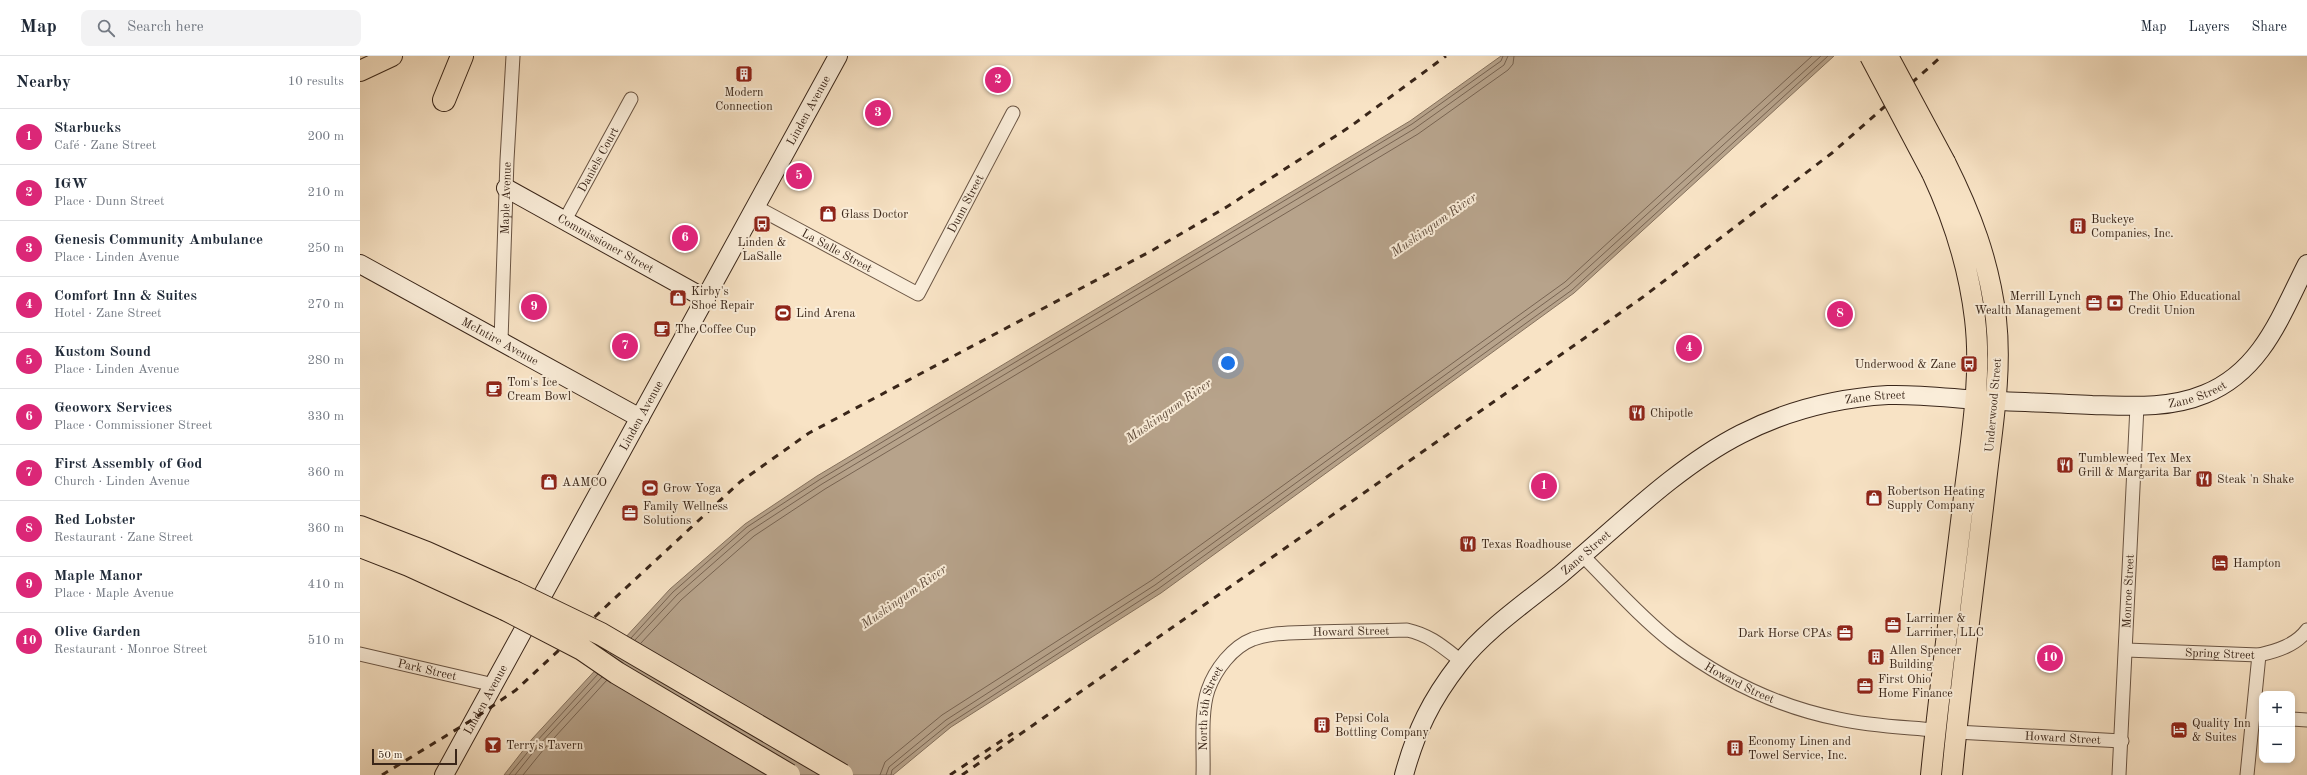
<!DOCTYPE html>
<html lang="en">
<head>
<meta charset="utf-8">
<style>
  body { margin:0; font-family:"Old Standard TT",serif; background:#f2f2f3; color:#1f2937 }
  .controls { position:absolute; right:12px; bottom:12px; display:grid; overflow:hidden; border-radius:8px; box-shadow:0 2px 6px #0003 }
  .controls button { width:36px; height:36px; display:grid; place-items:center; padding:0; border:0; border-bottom:1px solid #e0e1e3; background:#fff; color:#1f2937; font:20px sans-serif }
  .scale { position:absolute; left:12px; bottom:10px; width:85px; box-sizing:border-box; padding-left:4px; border:2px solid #3a2619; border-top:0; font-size:11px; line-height:14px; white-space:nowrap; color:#3a2619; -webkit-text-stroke:3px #faedd9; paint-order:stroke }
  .you { position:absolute; left:868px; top:307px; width:14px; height:14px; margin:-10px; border:3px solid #fff; border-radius:50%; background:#1a73e8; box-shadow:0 0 0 6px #1a73e833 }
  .badge { display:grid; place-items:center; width:26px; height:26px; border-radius:50%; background:#db2777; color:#fff; font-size:13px; font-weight:700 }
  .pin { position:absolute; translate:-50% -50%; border:2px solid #fff; box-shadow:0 1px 4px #0006 }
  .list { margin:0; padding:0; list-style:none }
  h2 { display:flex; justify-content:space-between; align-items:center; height:52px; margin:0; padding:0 16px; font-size:17px }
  h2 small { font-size:13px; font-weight:400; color:#747a83 }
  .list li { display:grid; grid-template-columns:26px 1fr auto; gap:12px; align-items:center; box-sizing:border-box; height:56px; padding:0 16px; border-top:1px solid #e0e1e3 }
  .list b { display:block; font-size:15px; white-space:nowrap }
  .list p { margin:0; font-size:13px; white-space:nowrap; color:#747a83 }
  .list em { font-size:13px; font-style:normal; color:#747a83 }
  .icon { flex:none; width:22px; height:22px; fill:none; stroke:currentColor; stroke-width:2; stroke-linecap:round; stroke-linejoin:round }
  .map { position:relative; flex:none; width:1947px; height:719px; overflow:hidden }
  header { display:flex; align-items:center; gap:24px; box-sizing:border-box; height:56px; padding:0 20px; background:#fff; border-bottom:1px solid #e0e1e3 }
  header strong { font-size:19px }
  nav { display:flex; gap:22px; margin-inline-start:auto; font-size:14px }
  .search { width:280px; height:36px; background:#f2f2f3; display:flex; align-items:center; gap:10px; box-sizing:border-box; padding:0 14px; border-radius:8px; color:#747a83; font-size:15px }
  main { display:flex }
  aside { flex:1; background:#fff }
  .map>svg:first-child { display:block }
</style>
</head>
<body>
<header>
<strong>Map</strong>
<div class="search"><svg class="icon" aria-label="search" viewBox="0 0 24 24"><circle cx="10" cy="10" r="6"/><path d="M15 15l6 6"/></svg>Search here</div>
<nav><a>Map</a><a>Layers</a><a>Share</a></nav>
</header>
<main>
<aside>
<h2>Nearby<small>10 results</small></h2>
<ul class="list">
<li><span class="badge">1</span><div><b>Starbucks</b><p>Café · Zane Street</p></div><em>200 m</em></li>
<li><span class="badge">2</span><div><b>IGW</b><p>Place · Dunn Street</p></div><em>210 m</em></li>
<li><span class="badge">3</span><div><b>Genesis Community Ambulance</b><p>Place · Linden Avenue</p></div><em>250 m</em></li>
<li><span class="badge">4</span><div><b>Comfort Inn &amp; Suites</b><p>Hotel · Zane Street</p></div><em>270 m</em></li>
<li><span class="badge">5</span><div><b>Kustom Sound</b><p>Place · Linden Avenue</p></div><em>280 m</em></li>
<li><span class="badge">6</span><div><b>Geoworx Services</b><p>Place · Commissioner Street</p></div><em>330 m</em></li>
<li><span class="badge">7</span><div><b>First Assembly of God</b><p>Church · Linden Avenue</p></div><em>360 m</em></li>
<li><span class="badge">8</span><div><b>Red Lobster</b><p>Restaurant · Zane Street</p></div><em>360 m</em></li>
<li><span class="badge">9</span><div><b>Maple Manor</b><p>Place · Maple Avenue</p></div><em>410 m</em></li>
<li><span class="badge">10</span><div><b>Olive Garden</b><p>Restaurant · Monroe Street</p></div><em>510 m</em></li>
</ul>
</aside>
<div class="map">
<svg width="1947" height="719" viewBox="0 0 1947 719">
  <rect width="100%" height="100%" fill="#f8e3c5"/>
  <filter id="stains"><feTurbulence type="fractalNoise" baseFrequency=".005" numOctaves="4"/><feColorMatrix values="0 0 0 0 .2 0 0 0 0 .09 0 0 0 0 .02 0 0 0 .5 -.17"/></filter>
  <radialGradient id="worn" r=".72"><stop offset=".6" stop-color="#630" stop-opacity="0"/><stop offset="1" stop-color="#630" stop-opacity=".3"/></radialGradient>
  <!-- water -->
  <path fill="#b7a38b" stroke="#85715d" d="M1141,0H1474L1214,237L801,537L591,671L533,719H144L172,683L310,533L385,468L457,420L1050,65Z"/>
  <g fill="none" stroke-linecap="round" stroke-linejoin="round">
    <!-- shore -->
    <path stroke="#786452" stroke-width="1" d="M271,582L313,536L387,471L459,424L1052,68L1141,5L1143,0
      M275,584L317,539L390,475L462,428L1054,73L1144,9L1148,0
      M281,587L321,544L394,480L465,433L1058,78L1148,14L1153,8L1154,0
      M149,719L176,686L238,618
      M155,719L179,689L242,621
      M163,719L184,693L247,624
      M520,719L525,706L582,659L792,524L1205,226L1452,0
      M526,719L529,711L586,664L795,529L1208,230L1461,0
      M531,719L532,714L589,668L798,533L1212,234L1468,0"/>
    <!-- street casing -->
    <g stroke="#6a5544" stroke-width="15">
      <g id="street">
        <path id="s1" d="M396,151L558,238L653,57"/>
        <path id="s2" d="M205,164L271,43"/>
        <path id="s3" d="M141,285L147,104L153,0"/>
        <path id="s4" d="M1223,500C1252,529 1280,561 1312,586C1361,623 1419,651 1479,663C1510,670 1543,671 1575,674"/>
        <path id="s5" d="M1766,594L1899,599C1917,595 1936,589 1947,574"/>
        <path id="s6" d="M0,598L134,629"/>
        <path d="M1932,663L1947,664"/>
        <path id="s7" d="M1596,676L1762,685"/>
        <path id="s8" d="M843,719C844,694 840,658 848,634C855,614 872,591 893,583C913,576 935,577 956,576C986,575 1017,575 1047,574C1070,579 1083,591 1101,605"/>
        <path id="s9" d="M1759,719L1777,350"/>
        <path d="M1887,719L1899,599"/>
      </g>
    </g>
    <!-- secondary casing -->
    <g stroke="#3a2619" stroke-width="20">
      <g id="secondary">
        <path id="s10" d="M146,132L346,243"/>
        <path id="s11" d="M0,208L280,362"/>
        <path id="s12" d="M84,719L478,0"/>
        <path id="s13" d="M1044,719C1056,675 1071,644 1099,608C1125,574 1168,545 1201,518C1257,471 1316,411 1381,378C1426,355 1477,342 1528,339C1558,338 1589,342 1619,344C1657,346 1695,347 1732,349C1770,350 1809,353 1845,338C1902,315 1921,259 1947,208"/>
      </g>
    </g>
    <!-- primary casing -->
    <g stroke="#3a2619" stroke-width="22">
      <path id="primary" d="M0,15L32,0
        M1585,106C1611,158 1629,205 1636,263C1642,317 1632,372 1626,426C1615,523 1601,621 1592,719
        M1571,719C1580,626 1593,534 1604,441C1611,383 1622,322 1615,263C1609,212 1594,164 1572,117"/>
    </g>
    <!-- highway casing -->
    <g stroke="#3a2619" stroke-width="24">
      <path id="highway" d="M84,44L102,0
        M0,471L67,497L154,536
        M0,490L49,509L145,553"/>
    </g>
    <!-- street -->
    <use href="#street" stroke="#faedd9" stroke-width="13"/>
    <!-- secondary -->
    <use href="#secondary" stroke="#faedd9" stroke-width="18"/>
    <!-- primary -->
    <use href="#primary" stroke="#f8e3c5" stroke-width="20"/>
    <!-- highway -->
    <use href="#highway" stroke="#f8e3c5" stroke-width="22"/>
    <!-- rail -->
    <path stroke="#3a2619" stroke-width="3" stroke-dasharray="7 7" stroke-linecap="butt" d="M22,719L115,662L156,634L380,426L449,377L793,194L865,152L991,70L1086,0
      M590,719L653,677
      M602,719L1283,241L1472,97L1582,0"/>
    <!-- primary-bridge casing -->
    <g stroke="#3a2619" stroke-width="22" stroke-linecap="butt">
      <path id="primary-bridge" d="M1510,0L1572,117
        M1528,0L1585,106"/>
    </g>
    <!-- highway-bridge casing -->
    <g stroke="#3a2619" stroke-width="24" stroke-linecap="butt">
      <path id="highway-bridge" d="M154,536L241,578L482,719
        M145,553L222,593L257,617L429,719"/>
    </g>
    <!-- primary-bridge -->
    <use href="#primary-bridge" stroke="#f8e3c5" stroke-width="20"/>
    <!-- highway-bridge -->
    <use href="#highway-bridge" stroke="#f8e3c5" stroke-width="22"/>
  </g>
  <!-- icons -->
  <defs>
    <g id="building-square" transform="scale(0.9)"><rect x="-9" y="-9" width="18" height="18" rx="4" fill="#8f2418" stroke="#faedd9"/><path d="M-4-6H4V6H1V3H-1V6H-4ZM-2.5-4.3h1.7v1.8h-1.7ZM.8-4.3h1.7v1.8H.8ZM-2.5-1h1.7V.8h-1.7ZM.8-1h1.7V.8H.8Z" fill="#fff"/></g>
    <g id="shop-square" transform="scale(0.9)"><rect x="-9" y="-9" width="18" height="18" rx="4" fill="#8f2418" stroke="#faedd9"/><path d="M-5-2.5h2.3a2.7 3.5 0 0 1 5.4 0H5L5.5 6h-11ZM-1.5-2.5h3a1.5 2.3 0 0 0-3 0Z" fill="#fff"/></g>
    <g id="bus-square" transform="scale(0.9)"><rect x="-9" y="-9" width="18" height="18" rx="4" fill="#8f2418" stroke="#faedd9"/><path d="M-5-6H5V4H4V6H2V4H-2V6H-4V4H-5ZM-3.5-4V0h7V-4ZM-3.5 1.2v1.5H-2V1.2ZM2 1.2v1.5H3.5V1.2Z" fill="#fff"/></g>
    <g id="office-square" transform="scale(0.9)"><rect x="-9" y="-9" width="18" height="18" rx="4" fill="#8f2418" stroke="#faedd9"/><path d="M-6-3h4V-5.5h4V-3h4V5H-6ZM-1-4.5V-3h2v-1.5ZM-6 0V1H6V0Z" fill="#fff"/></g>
    <g id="bank-square" transform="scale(0.9)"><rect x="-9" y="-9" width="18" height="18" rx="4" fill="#8f2418" stroke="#faedd9"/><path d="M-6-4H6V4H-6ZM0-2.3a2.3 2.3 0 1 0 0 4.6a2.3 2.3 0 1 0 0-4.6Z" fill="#fff"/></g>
    <g id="stadium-square" transform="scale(0.9)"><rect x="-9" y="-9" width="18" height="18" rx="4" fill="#8f2418" stroke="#faedd9"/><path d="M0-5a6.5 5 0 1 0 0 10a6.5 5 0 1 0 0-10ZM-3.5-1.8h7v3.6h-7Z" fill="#fff"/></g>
    <g id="cafe-square" transform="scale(0.9)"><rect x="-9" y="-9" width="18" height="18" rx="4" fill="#8f2418" stroke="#faedd9"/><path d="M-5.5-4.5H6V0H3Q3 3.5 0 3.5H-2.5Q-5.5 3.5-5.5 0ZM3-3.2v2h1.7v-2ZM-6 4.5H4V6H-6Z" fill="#fff"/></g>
    <g id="restaurant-square" transform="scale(0.9)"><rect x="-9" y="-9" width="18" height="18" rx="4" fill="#8f2418" stroke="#faedd9"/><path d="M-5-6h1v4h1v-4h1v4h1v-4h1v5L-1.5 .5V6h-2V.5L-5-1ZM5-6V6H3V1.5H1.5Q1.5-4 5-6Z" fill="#fff"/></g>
    <g id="hotel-square" transform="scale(0.9)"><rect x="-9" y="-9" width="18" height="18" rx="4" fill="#8f2418" stroke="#faedd9"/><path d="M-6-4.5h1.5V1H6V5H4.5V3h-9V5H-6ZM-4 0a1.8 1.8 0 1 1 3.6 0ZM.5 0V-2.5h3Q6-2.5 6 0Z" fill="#fff"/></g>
    <g id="bar-square" transform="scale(0.9)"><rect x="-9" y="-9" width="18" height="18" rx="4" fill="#8f2418" stroke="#faedd9"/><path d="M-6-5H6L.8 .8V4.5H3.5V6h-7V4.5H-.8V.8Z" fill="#fff"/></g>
  </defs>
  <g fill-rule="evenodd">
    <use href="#building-square" x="384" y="18"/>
    <use href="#shop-square" x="468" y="158"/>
    <use href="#bus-square" x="402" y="168"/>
    <use href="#building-square" x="1718" y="170"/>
    <use href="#shop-square" x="318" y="242"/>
    <use href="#office-square" x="1734" y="247"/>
    <use href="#bank-square" x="1755" y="247"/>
    <use href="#stadium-square" x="423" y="257"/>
    <use href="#cafe-square" x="302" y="273"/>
    <use href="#bus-square" x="1609" y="308"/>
    <use href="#cafe-square" x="134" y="333"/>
    <use href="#restaurant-square" x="1277" y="357"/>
    <use href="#restaurant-square" x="1705" y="409"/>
    <use href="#restaurant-square" x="1844" y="423"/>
    <use href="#shop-square" x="189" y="426"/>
    <use href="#stadium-square" x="290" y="432"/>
    <use href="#shop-square" x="1514" y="442"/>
    <use href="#office-square" x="270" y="457"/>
    <use href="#restaurant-square" x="1108" y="488"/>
    <use href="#hotel-square" x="1860" y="507"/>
    <use href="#office-square" x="1533" y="569"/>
    <use href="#office-square" x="1485" y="577"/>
    <use href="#building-square" x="1516" y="601"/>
    <use href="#office-square" x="1505" y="630"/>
    <use href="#building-square" x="962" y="669"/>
    <use href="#hotel-square" x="1819" y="674"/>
    <use href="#bar-square" x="133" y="689"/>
    <use href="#building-square" x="1375" y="692"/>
  </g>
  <g text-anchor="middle" stroke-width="4" stroke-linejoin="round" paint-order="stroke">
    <!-- poi labels -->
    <g font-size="12" fill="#3a2619" stroke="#faedd9" text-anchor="start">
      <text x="384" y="40" text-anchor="middle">Modern<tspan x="384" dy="14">Connection</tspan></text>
      <text x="481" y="162">Glass Doctor</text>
      <text x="1731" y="167">Buckeye<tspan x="1731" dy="14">Companies, Inc.</tspan></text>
      <text x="402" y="190" text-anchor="middle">Linden &amp;<tspan x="402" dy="14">LaSalle</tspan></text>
      <text x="331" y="239">Kirby's<tspan x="331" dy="14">Shoe Repair</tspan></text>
      <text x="1721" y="244" text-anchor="end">Merrill Lynch<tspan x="1721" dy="14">Wealth Management</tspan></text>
      <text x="1768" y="244">The Ohio Educational<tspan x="1768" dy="14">Credit Union</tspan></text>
      <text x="436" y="261">Lind Arena</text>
      <text x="315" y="277">The Coffee Cup</text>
      <text x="1596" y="312" text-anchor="end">Underwood &amp; Zane</text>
      <text x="147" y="330">Tom's Ice<tspan x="147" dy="14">Cream Bowl</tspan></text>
      <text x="1290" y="361">Chipotle</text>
      <text x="1718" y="406">Tumbleweed Tex Mex<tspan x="1718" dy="14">Grill &amp; Margarita Bar</tspan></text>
      <text x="1857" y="427">Steak 'n Shake</text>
      <text x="202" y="430">AAMCO</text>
      <text x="303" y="436">Grow Yoga</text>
      <text x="1527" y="439">Robertson Heating<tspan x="1527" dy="14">Supply Company</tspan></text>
      <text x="283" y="454">Family Wellness<tspan x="283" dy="14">Solutions</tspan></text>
      <text x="1121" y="492">Texas Roadhouse</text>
      <text x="1873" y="511">Hampton</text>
      <text x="1546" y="566">Larrimer &amp;<tspan x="1546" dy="14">Larrimer, LLC</tspan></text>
      <text x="1472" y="581" text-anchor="end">Dark Horse CPAs</text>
      <text x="1529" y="598">Allen Spencer<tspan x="1529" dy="14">Building</tspan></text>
      <text x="1518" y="627">First Ohio<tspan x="1518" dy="14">Home Finance</tspan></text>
      <text x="975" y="666">Pepsi Cola<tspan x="975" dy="14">Bottling Company</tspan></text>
      <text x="1832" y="671">Quality Inn<tspan x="1832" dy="14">&amp; Suites</tspan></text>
      <text x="1388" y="689">Economy Linen and<tspan x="1388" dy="14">Towel Service, Inc.</tspan></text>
      <text x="146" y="693">Terry's Tavern</text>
    </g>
    <!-- street labels -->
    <g font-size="12" fill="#3a2619" stroke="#faedd9">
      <text dy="4" stroke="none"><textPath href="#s12" startOffset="758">Linden Avenue</textPath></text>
      <text dy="4" stroke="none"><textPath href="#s2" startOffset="69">Daniels Court</textPath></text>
      <text dy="4" stroke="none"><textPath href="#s3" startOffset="143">Maple Avenue</textPath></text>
      <text dy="4" stroke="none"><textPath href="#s1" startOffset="286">Dunn Street</textPath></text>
      <text dy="4" stroke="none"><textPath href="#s10" startOffset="114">Commissioner Street</textPath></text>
      <text dy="4" stroke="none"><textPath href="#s1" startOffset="92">La Salle Street</textPath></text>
      <text dy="4" stroke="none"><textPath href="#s11" startOffset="160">McIntire Avenue</textPath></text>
      <text dy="4" stroke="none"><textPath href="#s13" startOffset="954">Zane Street</textPath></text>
      <text dy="4" stroke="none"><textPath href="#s13" startOffset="630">Zane Street</textPath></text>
      <text transform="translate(1633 349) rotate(-85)" y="4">Underwood Street</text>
      <text dy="4" stroke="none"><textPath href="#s12" startOffset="410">Linden Avenue</textPath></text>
      <text dy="4" stroke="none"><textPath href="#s13" startOffset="294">Zane Street</textPath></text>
      <text dy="4" stroke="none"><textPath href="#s9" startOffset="184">Monroe Street</textPath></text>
      <text dy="4" stroke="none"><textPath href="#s8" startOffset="254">Howard Street</textPath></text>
      <text dy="4" stroke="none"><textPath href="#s5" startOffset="94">Spring Street</textPath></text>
      <text dy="4" stroke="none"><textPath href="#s6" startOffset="69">Park Street</textPath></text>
      <text dy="4" stroke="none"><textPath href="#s4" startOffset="203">Howard Street</textPath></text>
      <text dy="4" stroke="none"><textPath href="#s12" startOffset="86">Linden Avenue</textPath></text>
      <text dy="4" stroke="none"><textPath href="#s8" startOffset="68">North 5th Street</textPath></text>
      <text dy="4" stroke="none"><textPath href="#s7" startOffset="107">Howard Street</textPath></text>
    </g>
    <!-- water labels -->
    <g font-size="13" font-style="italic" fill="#604c3b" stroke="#faedd9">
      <text transform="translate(1073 168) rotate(-35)" y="5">Muskingum River</text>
      <text transform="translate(808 354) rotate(-35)" y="5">Muskingum River</text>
      <text transform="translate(543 540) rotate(-35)" y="5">Muskingum River</text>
    </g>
  </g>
  <rect width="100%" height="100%" filter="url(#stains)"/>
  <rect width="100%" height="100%" fill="url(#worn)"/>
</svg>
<div class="controls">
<button>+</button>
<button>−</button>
</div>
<div class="scale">50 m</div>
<div class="you"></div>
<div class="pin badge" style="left:1184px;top:430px">1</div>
<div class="pin badge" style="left:638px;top:24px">2</div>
<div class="pin badge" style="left:518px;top:57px">3</div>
<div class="pin badge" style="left:1329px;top:292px">4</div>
<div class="pin badge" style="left:439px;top:120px">5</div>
<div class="pin badge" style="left:325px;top:182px">6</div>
<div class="pin badge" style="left:265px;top:290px">7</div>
<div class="pin badge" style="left:1480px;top:258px">8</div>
<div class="pin badge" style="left:174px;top:251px">9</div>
<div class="pin badge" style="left:1690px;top:602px">10</div>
</div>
</main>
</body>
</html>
